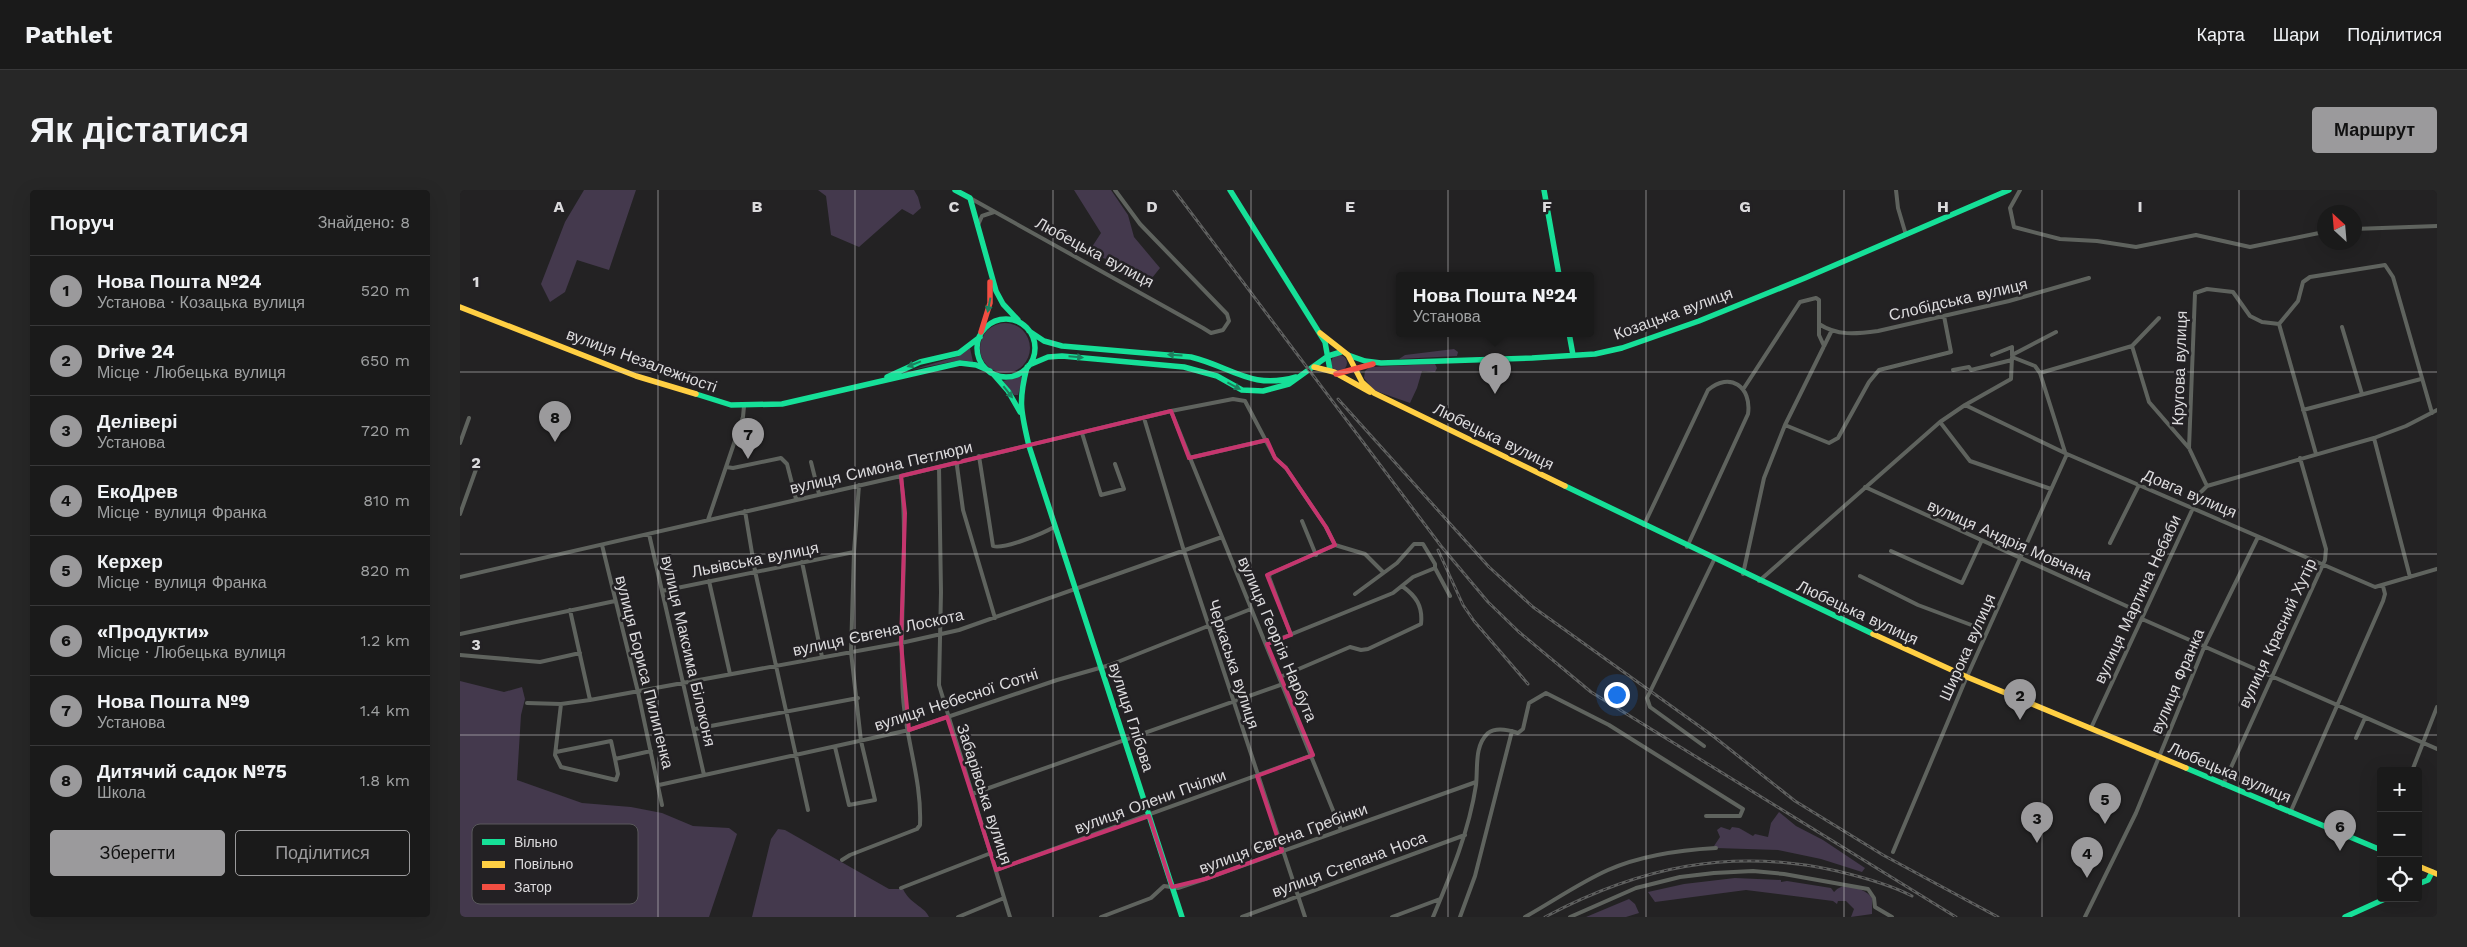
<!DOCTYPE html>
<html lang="uk">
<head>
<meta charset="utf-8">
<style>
  body { margin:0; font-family:"Work Sans",sans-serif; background:#272727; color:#f1f3f6 }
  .controls { position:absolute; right:15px; bottom:15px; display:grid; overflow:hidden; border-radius:5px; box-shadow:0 5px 20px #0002 }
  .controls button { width:45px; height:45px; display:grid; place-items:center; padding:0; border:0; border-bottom:1px solid #383839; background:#1a1a1a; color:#f1f3f6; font:25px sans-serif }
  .compass { position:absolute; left:1857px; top:15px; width:45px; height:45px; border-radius:50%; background:#1a1a1a; box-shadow:0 5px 20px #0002; rotate:334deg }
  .you { position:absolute; left:1156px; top:504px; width:18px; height:18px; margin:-12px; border:4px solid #fff; border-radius:50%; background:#1a73e8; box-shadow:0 0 0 8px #1a73e833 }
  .badge { display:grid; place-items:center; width:32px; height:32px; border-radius:50%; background:#9b9a9c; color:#111; font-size:16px; font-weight:700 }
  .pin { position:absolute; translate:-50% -41px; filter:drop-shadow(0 1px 2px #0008) }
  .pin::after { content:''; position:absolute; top:26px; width:18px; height:15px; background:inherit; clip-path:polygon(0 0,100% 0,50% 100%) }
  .popup { position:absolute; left:936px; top:82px; width:198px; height:65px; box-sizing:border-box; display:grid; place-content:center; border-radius:5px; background:#1a1a1a; filter:drop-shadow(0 1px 4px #0005); font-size:16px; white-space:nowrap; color:#9fa1a2 }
  .popup b { font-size:19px; color:#f1f3f6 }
  .popup::after { content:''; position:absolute; left:50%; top:100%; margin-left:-10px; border:10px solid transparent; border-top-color:#1a1a1a }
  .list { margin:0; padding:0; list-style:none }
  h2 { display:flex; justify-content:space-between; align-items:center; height:65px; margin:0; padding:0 20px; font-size:21px }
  h2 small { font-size:16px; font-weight:400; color:#9fa1a2 }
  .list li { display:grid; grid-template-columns:32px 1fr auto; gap:15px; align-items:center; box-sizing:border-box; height:70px; padding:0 20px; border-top:1px solid #383839 }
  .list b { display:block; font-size:19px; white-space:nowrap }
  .list p { margin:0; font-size:16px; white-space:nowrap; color:#9fa1a2 }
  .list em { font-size:16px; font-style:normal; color:#9fa1a2 }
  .actions { display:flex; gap:10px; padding:15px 20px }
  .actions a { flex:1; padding:11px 0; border:1px solid #9b9a9c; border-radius:5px; text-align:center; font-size:18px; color:#9b9a9c }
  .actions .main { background:#9b9a9c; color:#111 }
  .icon { flex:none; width:28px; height:28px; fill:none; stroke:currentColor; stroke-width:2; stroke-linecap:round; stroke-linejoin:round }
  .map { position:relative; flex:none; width:1977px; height:727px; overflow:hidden; border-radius:5px }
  header { display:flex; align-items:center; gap:30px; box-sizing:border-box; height:70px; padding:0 25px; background:#1a1a1a; border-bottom:1px solid #383839 }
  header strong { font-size:24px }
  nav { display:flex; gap:28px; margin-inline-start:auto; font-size:18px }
  .intro { display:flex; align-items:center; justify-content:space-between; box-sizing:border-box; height:120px; padding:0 30px }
  h1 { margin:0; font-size:35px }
  .button { padding:12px 22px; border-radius:5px; background:#9b9a9c; color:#111; font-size:18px; font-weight:700 }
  main { display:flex; gap:30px; padding:0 30px }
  aside { flex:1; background:#1a1a1a; border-radius:5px; box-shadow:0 5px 20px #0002 }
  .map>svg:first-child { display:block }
</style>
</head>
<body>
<header>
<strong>Pathlet</strong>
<nav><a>Карта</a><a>Шари</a><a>Поділитися</a></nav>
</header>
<div class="intro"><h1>Як дістатися</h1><a class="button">Маршрут</a></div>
<main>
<aside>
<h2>Поруч<small>Знайдено: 8</small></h2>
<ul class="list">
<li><span class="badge">1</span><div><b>Нова Пошта №24</b><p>Установа · Козацька вулиця</p></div><em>520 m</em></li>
<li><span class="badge">2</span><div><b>Drive 24</b><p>Місце · Любецька вулиця</p></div><em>650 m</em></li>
<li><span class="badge">3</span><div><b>Делівері</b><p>Установа</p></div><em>720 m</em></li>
<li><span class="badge">4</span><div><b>ЕкоДрев</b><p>Місце · вулиця Франка</p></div><em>810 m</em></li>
<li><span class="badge">5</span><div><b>Керхер</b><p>Місце · вулиця Франка</p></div><em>820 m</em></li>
<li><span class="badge">6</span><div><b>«Продукти»</b><p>Місце · Любецька вулиця</p></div><em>1.2 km</em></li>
<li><span class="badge">7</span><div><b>Нова Пошта №9</b><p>Установа</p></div><em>1.4 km</em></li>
<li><span class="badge">8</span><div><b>Дитячий садок №75</b><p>Школа</p></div><em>1.8 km</em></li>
</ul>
<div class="actions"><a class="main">Зберегти</a><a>Поділитися</a></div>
</aside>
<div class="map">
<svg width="1977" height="727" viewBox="0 0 1977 727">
  <rect width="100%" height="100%" fill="#232223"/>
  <!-- green -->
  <path fill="#44394d" d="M124,0H176L149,80L117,70L105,102L90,112L81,94L105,32Z
    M358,0H454L458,7L461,18L453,25L442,19L399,57L371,45L366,6Z
    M614,0H651L668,25L674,47L700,78L688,93L646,69L628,63L641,43Z
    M520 158a25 25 0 1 1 50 0a25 25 0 1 1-50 0Z
    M510,158L513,172L501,170L451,180L499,166Z
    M994,159L998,162L997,166L939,169L945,165Z
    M871 173a8 8 0 1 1 16 0a8 8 0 1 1-16 0Z
    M975,174L977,178L975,182L962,181L957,198L950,213L913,200L904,188L905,181L910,177Z
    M563,186L558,205H554L543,191Z
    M0,491L44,502L62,497L65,509L61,525L57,590L122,613L171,617L202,623L233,636L269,638L277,644L249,727H0Z
    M1319,622L1336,636L1363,650L1405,678L1402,682L1361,669L1318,660L1256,658L1254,656L1260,647L1257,640L1261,637L1270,640L1272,637L1279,638L1293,646L1295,644L1308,647L1311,633Z
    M318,639L325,640L429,699H443C450,714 464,716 469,727H292L311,649Z
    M1275,688L1321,690V692L1327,691L1371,698L1374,702C1376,701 1376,699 1379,698C1387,693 1407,700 1412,708V724L1391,727L1394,719L1386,711H1378L1377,714L1373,711L1286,700L1195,712L1188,702L1224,694Z
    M1169,709L1175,714L1179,723L1166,727H1126Z"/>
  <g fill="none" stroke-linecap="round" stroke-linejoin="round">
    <!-- street -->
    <path stroke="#5f635e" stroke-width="4" d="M1436,0L1438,18L1446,45
      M1560,0L1550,18L1554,37L1600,49L1637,51L1676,57L1736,45L1790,57L1864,42
      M510,8L743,138L751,143L763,140L769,131L767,124L680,34L655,0
      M518,35L522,26L534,22
      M1894,39L1977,36
      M1359,134C1377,146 1396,144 1418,141L1549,111L1629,88
      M1882,137L1902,204
      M1672,156L1689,212L1729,258L1747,296
      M1532,165L1552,157V165
      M1552,165L1596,142
      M1493,180L1509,177L1511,180L1552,170
      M1580,183L1672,156L1699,128
      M1284,198L1340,112L1356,108L1359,110V145L1364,156
      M1505,215L1551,189L1552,167L1575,176L1580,183L1605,262
      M1843,220L1961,189
      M711,221L881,640
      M684,228L724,361L845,727
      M1480,232L1510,271L1591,299
      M1325,235L1369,253L1378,248L1409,192L1419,180L1491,162L1484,126
      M622,243L641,305L664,299L655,274
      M1914,248L1950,387
      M0,253L9,228
      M1729,258L1735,103L1747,99L1773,102L1790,126L1802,132L1819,134
      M1856,264L1819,134L1838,111L1843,92L1850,87L1925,75L1933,87L1972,223
      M519,266L533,356C543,360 584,343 594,337
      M729,268L807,250
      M351,272L359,304
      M498,272L497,276L503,320L535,428
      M266,277L273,278L321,268L327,274L336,309
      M479,277L481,402L479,495L550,727
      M1405,297L1684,424
      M285,321L295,381L348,620
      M0,324L19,271
      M248,330L283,227L284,216
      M842,331L856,365
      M1184,335L1248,200C1270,181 1292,197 1288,224L1227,357
      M189,344L244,585
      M1650,353L1679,295
      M142,355L178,502L202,615
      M1431,361L1502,393L1521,352
      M342,372L362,467
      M1283,384L1304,288L1325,235L1371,142
      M1400,386L1458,415L1522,439
      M0,387L441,286L711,221L773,209L785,211L815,268L826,278L866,337L875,355
      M249,391L270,484
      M1299,391L1480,232L1505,215L1607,264L1915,397L1977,379
      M202,401L394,362
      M895,404L937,373L954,354H963L975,374V378
      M110,420L130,510
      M1682,429L1977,559
      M0,444L155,411
      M831,445L809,387L810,384L875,355L905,364L923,382
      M807,454L933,403L953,387L975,378L990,406
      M0,465L80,472L120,463
      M820,487L890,457L901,460L908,459L961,434C963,416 956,406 942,396
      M67,513L101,514L130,510L441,453L499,440L762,347
      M101,514L95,565L101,577L156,590L158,584L155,569L191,561
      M1631,538L1740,303L1747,296L1914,248L1946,236L1977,220
      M235,539L398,508
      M1896,548L1905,528
      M1244,556L1190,517L1187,508L1254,370
      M375,557L389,615L415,610L401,551L391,462L394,362L399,295
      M96,562L151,551L155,569
      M1952,581L1977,517
      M199,595L449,540L597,490L650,475L791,419
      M1763,595L1865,370L1866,359L1840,268
      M512,604L823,494
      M1830,623L1923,411L1925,404L1923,396
      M1433,662L1505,491L1607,264
      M382,670L390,665L457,639L460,635C462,591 446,550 443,507C438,433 449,359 441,286
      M536,680L853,565
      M441,698L531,663
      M498,727L544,708
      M641,727L691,708L704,696L718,698L745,689L1016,592
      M782,727L1005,645
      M932,727L980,709
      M973,727C991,684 1009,641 1016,595C1018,578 1014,556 1028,543C1036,537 1049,540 1058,543L1063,539L1069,513L1086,503L1149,535L1283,619L1280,626H1246
      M1000,727L1015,686L1052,541
      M1065,727C1092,712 1119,693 1148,680C1182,665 1219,660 1256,658
      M1110,727L1176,698L1220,687L1254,683L1293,681L1324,684L1408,699L1414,708L1415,717L1432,727
      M1625,727L1676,623L1745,455L1798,347"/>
    <!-- fast -->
    <path stroke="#16e098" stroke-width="5.5" d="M495,0L510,8L536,101L543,114L558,130
      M770,0L865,152L870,180
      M1084,0L1099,85
      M517 158a29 29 0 1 1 58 0a29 29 0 1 1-58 0Z
      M569,141L584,151L602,156L731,167C772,177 791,200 836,187
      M1109,143L1113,165
      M888,165L905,171L921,173L1072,168L1135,164L1162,158L1239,131L1345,88L1549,0
      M569,175L588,167L602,166L724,177L757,186L782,200L803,201L829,194L868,166L881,162
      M567,177C558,212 561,221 569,256L722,727
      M534,185L548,201L560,222
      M427,187L460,172L499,163L520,147
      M236,204L271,215L322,214L500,173L516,175L530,181
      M1105,296L1413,444
      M1726,578L1921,660
      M1958,694L1968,690L1972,682
      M1885,727L1927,708"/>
    <!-- slow -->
    <path stroke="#ffcf43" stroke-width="5.5" d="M0,117L176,186L236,204
      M860,143L888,165L902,192L914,203L1105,296
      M854,177L874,182L910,202
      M1413,444L1507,487L1726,578
      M1958,676L1977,684"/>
    <!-- jam -->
    <path stroke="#f24e42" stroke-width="5.5" d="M521,142L530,113V92
      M876,184L913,174"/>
    <!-- rail casing -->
    <g stroke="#5f605f" stroke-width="3">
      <path id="rail" d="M714,0L981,356L1028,412L1059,442L1131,502L1496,727
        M878,209L1029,377L1073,417L1253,546L1335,611L1423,665L1538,727
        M978,360L1003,415L1014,431L1068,494
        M1085,727C1179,677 1271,657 1377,681C1402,687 1429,694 1452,706"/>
    </g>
    <!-- rail -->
    <use href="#rail" stroke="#232124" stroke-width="1" stroke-dasharray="4" stroke-linecap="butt"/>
  </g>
  <!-- one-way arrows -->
  <defs><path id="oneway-solid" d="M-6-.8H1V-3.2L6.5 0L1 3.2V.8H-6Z" transform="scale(1.25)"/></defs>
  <g fill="#1c805e">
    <use href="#oneway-solid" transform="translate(529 115) rotate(101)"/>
    <use href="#oneway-solid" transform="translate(715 165) rotate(-176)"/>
    <use href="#oneway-solid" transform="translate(616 167) rotate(5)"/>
    <use href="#oneway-solid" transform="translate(454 174) rotate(159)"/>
    <use href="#oneway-solid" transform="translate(774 196) rotate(28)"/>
    <use href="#oneway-solid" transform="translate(548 202) rotate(52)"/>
  </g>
  <!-- marked area -->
  <path fill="none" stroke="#c6356e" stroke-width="4" stroke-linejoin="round" d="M711,221L729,268L807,250L815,268L826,278L866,337L875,355L807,385L831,445L807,454L853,565L797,586L822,661L745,689L712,697L689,626L536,680L487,527L449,540L441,453L445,323L441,286Z"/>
  <!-- grid -->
  <path fill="none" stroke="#dcdbdd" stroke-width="1" stroke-opacity="0.55" d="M198,0V727M395,0V727M593,0V727M791,0V727M988,0V727M1186,0V727M1384,0V727M1582,0V727M1779,0V727M0,182H1977M0,364H1977M0,545H1977"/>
  <g text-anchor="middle" stroke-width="5" stroke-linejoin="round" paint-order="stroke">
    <!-- street labels -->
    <g font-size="16" fill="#dcdbdd" stroke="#232124">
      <text transform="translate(635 62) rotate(28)" y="6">Любецька вулиця</text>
      <text transform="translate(1498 109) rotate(-13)" y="6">Слобідська вулиця</text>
      <text transform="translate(1213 123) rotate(-20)" y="6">Козацька вулиця</text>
      <text transform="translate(182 170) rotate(20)" y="6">вулиця Незалежності</text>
      <text transform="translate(1719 178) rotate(-88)" y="6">Кругова вулиця</text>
      <text transform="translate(1034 246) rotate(26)" y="6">Любецька вулиця</text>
      <text transform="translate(421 277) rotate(-13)" y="6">вулиця Симона Петлюри</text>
      <text transform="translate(1730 303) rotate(23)" y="6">Довга вулиця</text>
      <text transform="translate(1550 350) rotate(24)" y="6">вулиця Андрія Мовчана</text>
      <text transform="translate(295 369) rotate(-11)" y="6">Львівська вулиця</text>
      <text transform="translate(1677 409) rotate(-65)" y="6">вулиця Мартина Небаби</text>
      <text transform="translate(1398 422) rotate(25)" y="6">Любецька вулиця</text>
      <text transform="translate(418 442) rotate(-12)" y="6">вулиця Євгена Лоскота</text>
      <text transform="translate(1817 443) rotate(-65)" y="6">вулиця Красний Хутір</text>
      <text transform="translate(818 449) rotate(67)" y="6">вулиця Георгія Нарбута</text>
      <text transform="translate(1507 457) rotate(-66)" y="6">Широка вулиця</text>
      <text transform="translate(229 461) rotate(77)" y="6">вулиця Максима Білоконя</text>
      <text transform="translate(774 474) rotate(72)" y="6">Черкаська вулиця</text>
      <text transform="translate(185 482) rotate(76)" y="6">вулиця Бориса Пилипенка</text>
      <text transform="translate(1717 491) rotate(-67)" y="6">вулиця Франка</text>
      <text transform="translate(496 509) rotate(-18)" y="6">вулиця Небесної Сотні</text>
      <text transform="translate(672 527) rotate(72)" y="6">вулиця Глібова</text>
      <text transform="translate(1770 582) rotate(23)" y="6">Любецька вулиця</text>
      <text transform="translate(525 604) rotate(72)" y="6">Забарівська вулиця</text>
      <text transform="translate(690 611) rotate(-20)" y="6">вулиця Олени Пчілки</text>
      <text transform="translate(823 648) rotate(-20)" y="6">вулиця Євгена Гребінки</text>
      <text transform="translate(889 674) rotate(-20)" y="6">вулиця Степана Носа</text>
    </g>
  </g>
  <!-- legend -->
  <rect x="12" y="634" width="166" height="80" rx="8" fill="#232124" stroke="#5a595c" stroke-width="1"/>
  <rect x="22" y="649" width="23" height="6" fill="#16e098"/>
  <rect x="22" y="671" width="23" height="7" fill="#ffcf43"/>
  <rect x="22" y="694" width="23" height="6" fill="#f24e42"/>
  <g font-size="14" fill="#dcdbdd">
    <text x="54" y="657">Вільно</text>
    <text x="54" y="679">Повільно</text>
    <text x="54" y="702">Затор</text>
  </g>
  <g font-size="16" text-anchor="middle" font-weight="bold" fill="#dcdbdd" stroke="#232124" stroke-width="5" stroke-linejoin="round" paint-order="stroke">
    <text x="99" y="22">A</text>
    <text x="297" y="22">B</text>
    <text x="494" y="22">C</text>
    <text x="692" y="22">D</text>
    <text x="890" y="22">E</text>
    <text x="1087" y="22">F</text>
    <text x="1285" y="22">G</text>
    <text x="1483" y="22">H</text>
    <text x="1680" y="22">I</text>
    <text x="16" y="97">1</text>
    <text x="16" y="278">2</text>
    <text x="16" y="460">3</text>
  </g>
</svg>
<div class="controls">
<button>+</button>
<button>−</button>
<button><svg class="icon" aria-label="locate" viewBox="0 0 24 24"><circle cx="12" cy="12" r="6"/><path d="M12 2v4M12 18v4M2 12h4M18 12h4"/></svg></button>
</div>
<svg class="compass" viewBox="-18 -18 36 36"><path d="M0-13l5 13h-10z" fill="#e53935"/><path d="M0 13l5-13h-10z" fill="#9fa1a2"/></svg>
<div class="you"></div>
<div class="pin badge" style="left:1035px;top:204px">1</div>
<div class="popup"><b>Нова Пошта №24</b>Установа</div>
<div class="pin badge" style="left:1560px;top:530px">2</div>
<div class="pin badge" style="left:1577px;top:653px">3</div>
<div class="pin badge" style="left:1627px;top:688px">4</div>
<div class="pin badge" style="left:1645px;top:634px">5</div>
<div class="pin badge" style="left:1880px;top:661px">6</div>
<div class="pin badge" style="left:288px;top:269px">7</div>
<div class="pin badge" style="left:95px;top:252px">8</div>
</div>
</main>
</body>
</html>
